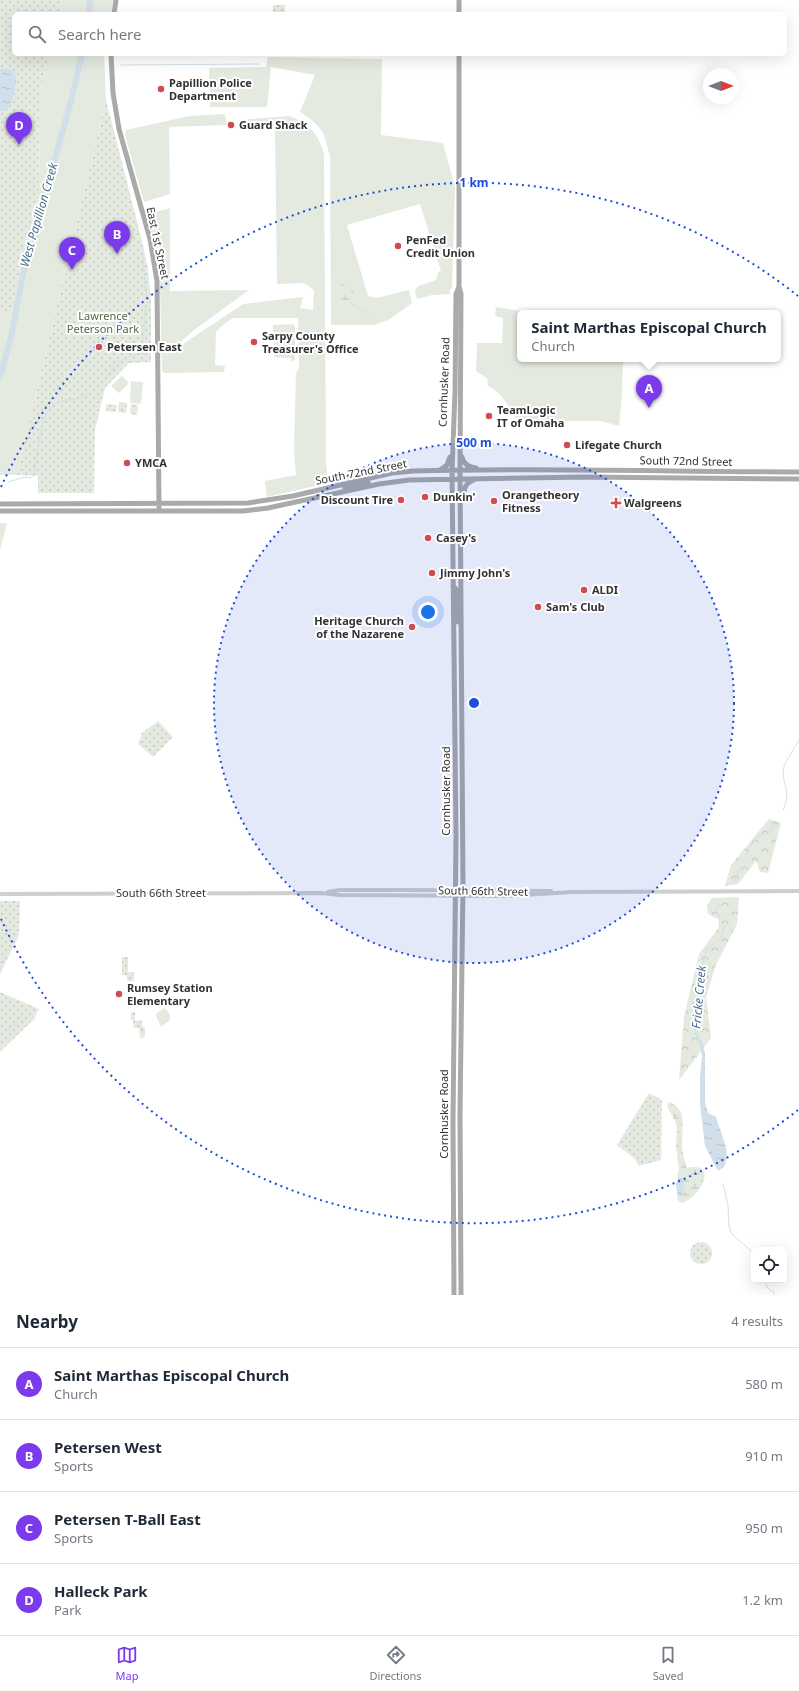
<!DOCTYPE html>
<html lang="en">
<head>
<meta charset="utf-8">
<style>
  body { margin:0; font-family:"Noto Sans",sans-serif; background:#f6f6f7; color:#1f2937 }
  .controls { position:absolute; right:12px; bottom:12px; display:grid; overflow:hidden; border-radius:6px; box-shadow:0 4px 16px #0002 }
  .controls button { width:36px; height:36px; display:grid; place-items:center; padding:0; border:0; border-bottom:1px solid #e0e1e3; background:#fff; color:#1f2937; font:20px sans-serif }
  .compass { position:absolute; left:703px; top:68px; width:36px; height:36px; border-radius:50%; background:#fff; box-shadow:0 4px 16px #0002; rotate:90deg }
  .you { position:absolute; left:428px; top:612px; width:14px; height:14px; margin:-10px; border:3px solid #fff; border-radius:50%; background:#1a73e8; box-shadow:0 0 0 6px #1a73e833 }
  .badge { display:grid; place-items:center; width:26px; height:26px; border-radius:50%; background:#7c3aed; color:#fff; font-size:13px; font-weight:700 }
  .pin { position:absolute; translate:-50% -33px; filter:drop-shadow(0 1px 2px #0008) }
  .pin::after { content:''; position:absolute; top:21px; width:14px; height:12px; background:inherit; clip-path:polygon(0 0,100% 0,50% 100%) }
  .popup { position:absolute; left:517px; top:310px; width:264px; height:52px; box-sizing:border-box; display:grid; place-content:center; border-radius:6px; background:#fff; filter:drop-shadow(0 1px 3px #0005); font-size:13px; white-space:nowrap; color:#747a83 }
  .popup b { font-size:15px; color:#1f2937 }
  .popup::after { content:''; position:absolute; left:50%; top:100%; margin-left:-8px; border:8px solid transparent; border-top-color:#fff }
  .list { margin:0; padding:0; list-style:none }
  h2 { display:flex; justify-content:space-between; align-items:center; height:52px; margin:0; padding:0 16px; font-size:17px }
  h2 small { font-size:13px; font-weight:400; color:#747a83 }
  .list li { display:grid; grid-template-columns:26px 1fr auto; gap:12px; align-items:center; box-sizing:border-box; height:72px; padding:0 16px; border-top:1px solid #e0e1e3 }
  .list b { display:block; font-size:15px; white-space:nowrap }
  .list p { margin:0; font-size:13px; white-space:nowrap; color:#747a83 }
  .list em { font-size:13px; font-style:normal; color:#747a83 }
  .icon { flex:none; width:22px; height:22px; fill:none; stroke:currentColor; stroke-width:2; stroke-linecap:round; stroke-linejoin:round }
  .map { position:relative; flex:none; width:799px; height:1295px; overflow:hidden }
  .search { position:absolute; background:#fff; box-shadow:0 4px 16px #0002; left:12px; right:12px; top:12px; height:44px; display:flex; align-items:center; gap:10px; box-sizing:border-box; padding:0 14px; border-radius:6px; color:#747a83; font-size:15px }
  .sheet { height:340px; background:#fff }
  nav { display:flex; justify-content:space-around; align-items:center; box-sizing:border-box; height:56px; border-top:1px solid #e0e1e3; background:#fff; font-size:11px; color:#747a83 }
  nav a { display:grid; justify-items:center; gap:2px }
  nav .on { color:#7c3aed }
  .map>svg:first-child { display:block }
</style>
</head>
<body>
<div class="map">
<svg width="799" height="1295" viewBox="0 0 799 1295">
  <defs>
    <pattern id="forest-crowns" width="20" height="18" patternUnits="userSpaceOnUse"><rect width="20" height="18" fill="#e4eadf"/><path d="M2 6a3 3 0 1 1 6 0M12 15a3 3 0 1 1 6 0" fill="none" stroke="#c4c9c0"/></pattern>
    <pattern id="wetland-marsh" width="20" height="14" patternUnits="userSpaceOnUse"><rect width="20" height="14" fill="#e4eadf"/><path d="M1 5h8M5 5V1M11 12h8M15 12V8" fill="none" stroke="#c4c9c0"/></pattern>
    <pattern id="park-dots" width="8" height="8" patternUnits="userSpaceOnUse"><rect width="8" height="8" fill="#e4eadf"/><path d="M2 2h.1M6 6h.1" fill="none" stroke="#c4c9c0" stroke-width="1.8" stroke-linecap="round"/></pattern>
    <pattern id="water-ripples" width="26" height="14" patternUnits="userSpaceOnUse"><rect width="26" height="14" fill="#d1dfea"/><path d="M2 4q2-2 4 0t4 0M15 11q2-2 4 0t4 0" fill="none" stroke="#b4c0c9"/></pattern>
  </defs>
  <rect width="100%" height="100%" fill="#fff"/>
  <!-- grass -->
  <path fill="#e4eadf" d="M62,0H113L111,14H61Z
    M50,54H104L106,100L17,475H0V313H11L38,197L39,94Z
    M268,57L382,59L381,135L443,143L455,187L452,288L450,289V294L432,295L417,299L415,291L418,286L434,281L437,278L438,272L441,271L420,204L347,225L368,296L377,298L409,290L412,303L390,319L374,325H331L330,157C324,131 323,127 300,112L315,75L271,67L267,107H210L209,68L268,67L266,66Z
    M225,114L227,125L169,127L170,194L144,202L125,135L126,130L190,116Z
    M289,116C309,124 319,133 324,155L326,464L328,479L324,484L267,497L265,481L296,475L294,452L296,373L299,368L298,318H233L224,324L216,332L215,365L225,366L224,372L165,373L162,371L160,287L157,255L148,214L170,208V291L249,290L194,330L165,356L243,304L303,297L300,308L313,310L314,290L304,283L277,284L275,127L239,125V120Z
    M496,307L531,313H520V359H623L622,396L619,426L601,421H524L517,419C507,406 503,393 488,386L487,378L476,371L477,343H502L503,318L495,316Z
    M293,324L295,326V360L291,361V358L274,357L273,325Z
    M122,376L129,383L119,393L111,386Z
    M131,381L143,382L141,404L130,403Z
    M0,523H7L0,550Z
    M165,1008L170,1015V1020L161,1027L156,1016L157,1013Z"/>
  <!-- forest -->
  <path fill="url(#forest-crowns)" d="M769,819L781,823L768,873L760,872L756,861L738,884L725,886L731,865Z
    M739,897L737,924L716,965L706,997L711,1038L679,1080L684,1017L699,954L719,927L718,919L708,914L707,906L712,898Z"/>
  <!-- wetland -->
  <path fill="url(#wetland-marsh)" d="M342,284L354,292V301L351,305H346L340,299L339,286Z
    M669,1102C689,1109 681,1132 682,1147C683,1153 684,1160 686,1166L687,1168C719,1161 701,1197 682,1203L678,1201L677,1194L681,1197V1177L677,1179L679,1168L676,1147L677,1129L676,1123L667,1106Z"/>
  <!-- park -->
  <path fill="url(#park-dots)" d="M0,0H62L61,14H14V54H50L39,94L38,197L11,313H0Z
    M273,5H285V14H273Z
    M106,100L141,237L148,269L151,302V362L129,363L105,388L95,430L94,493H38V476L17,475Z
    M119,402L127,403L126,413L118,412Z
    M106,404L117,405L116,412L106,411Z
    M131,404L138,405L137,415L130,414Z
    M158,721L173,737L153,757L138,744L142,733Z
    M0,901H20L19,935L0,974Z
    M122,957H128V972H134V981H127V975H122Z
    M0,992L39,1009L33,1020L0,1052Z
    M131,1012H135V1021L142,1020V1027H145V1037L140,1038L139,1028H134L133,1020H131Z
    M649,1093L662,1100L661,1160L639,1166L634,1158L617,1145Z
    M690 1253a11 11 0 1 1 22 0a11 11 0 1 1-22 0Z"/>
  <!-- water -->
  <path fill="url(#water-ripples)" d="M4,68C21,71 16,81 14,93C11,103 12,109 0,112V69Z
    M694,1028L702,1042L705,1053V1103L708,1113L716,1117L726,1147L727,1158L724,1167L718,1171L705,1146L700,1104V1077L702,1056L699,1040Z
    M681,1177L684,1182L683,1195L681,1197L677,1194L676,1184L678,1178Z"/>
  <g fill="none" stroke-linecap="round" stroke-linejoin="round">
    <!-- stream -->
    <path stroke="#d1dfea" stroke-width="1" d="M121,65L259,64
      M79,68L86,67
      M142,245L146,298
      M21,268L24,270
      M349,301L353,305L369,314
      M139,352L143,341L146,305
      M8,482L25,477L30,478L33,476C38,457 39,422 50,408C60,396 73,403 84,396C113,380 111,352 150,353
      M783,810C793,790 780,783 784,767C786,760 795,748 799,740
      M746,855L754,840L772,829L776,823
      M734,882L741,867
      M0,1037L15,1024L27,1008
      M699,1042L694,1030V1023L700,1017L696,1012L702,983L699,971L704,961L706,951L721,937L725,926L724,921L719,916L716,911L720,903
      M723,1184L728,1206L729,1227L732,1234L750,1250L754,1257
      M766,1280C765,1287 768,1289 774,1292V1295"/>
    <!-- river -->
    <path stroke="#d1dfea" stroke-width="6" d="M89,14L90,0
      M0,377L11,337L23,274L35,238L42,205L71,101L82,54"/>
    <!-- minor -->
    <path stroke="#cfcfcf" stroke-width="4" d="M328,892L340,890H405L551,891
      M569,892L799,891
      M0,894L321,893L340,895L507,896L572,892"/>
    <!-- major -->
    <path stroke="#aaa" stroke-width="5" d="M459,0V14
      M114,14L116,0
      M111,54L113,93L119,129L150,239L157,281L159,508
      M459,54V287L461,294L460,471L463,885L460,1115L461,1295
      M462,457C464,465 469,467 476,468
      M440,470L447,465L450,457
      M345,488L368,482
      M464,495C464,487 466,483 474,480
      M0,504L248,503L293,496L392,473L413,471C542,467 670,472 799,472
      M0,511H243L268,508L379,484L409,480L584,477L799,479
      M453,586L457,590L458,622
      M454,1295L453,1122L456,836L452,471L455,392L456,294L459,287"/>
  </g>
  <!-- distance rings -->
  <circle cx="474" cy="703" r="260" fill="#1d4ed8" fill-opacity=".12"/>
  <g fill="none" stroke="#1d4ed8" stroke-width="2" stroke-dasharray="2 4">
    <circle cx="474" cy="703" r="260"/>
    <path d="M798 1110A520 520 0 0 1 1 919M1 487A520 520 0 0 1 798 296"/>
  </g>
  <!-- markers -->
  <g fill="#d14c4f" stroke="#fff" stroke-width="1.5">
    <circle cx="161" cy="89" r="4"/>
    <circle cx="231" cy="125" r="4"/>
    <circle cx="398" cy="246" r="4"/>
    <circle cx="254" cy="342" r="4"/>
    <circle cx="99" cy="347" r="4"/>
    <circle cx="489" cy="416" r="4"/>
    <circle cx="567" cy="445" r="4"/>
    <circle cx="127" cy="463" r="4"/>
    <circle cx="425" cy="497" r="4"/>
    <circle cx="401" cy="500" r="4"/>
    <circle cx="494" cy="501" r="4"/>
    <path d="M614 497h4v4h4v4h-4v4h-4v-4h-4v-4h4z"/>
    <circle cx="428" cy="538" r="4"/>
    <circle cx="432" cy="573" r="4"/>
    <circle cx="584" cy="590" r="4"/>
    <circle cx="538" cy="607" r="4"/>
    <circle cx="412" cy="627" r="4"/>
    <circle cx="119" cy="994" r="4"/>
  </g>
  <g text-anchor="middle" stroke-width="4" stroke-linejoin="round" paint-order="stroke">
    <!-- poi labels -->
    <g font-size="11" font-weight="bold" fill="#323232" stroke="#fff" text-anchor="start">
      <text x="169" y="87">Papillion Police<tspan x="169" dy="13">Department</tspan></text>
      <text x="239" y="129">Guard Shack</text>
      <text x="406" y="244">PenFed<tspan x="406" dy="13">Credit Union</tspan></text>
      <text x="262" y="340">Sarpy County<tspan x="262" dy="13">Treasurer's Office</tspan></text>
      <text x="107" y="351">Petersen East</text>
      <text x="497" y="414">TeamLogic<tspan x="497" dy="13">IT of Omaha</tspan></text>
      <text x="575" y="449">Lifegate Church</text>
      <text x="135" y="467">YMCA</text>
      <text x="502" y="499">Orangetheory<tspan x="502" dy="13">Fitness</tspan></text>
      <text x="433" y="501">Dunkin'</text>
      <text x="393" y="504" text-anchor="end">Discount Tire</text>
      <text x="624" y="507">Walgreens</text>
      <text x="436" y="542">Casey's</text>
      <text x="440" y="577">Jimmy John's</text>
      <text x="592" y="594">ALDI</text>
      <text x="546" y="611">Sam's Club</text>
      <text x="404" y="625" text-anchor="end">Heritage Church<tspan x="404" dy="13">of the Nazarene</tspan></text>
      <text x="127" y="992">Rumsey Station<tspan x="127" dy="13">Elementary</tspan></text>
    </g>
    <!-- street labels -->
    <g font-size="11" fill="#323232" stroke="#fff">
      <text transform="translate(158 243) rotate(78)" y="4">East 1st Street</text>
      <text transform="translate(444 382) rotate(-88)" y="4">Cornhusker Road</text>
      <text transform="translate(686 461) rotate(1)" y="4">South 72nd Street</text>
      <text transform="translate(361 472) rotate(-11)" y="4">South 72nd Street</text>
      <text transform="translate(446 791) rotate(-90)" y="4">Cornhusker Road</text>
      <text transform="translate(483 891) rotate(1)" y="4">South 66th Street</text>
      <text x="161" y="897">South 66th Street</text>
      <text transform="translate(444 1114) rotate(-90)" y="4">Cornhusker Road</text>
    </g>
    <!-- park labels -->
    <g font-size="11" fill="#546944" stroke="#fff">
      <text x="103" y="320">Lawrence<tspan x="103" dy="13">Peterson Park</tspan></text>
    </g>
    <!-- water labels -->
    <g font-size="12" font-style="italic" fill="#496e8b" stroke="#fff">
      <text transform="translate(39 215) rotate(-74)" y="4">West Papillion Creek</text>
      <text transform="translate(699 997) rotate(-85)" y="4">Fricke Creek</text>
    </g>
  </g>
  <circle cx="474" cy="703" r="6" fill="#1d4ed8" stroke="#fff" stroke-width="2"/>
  <g font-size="12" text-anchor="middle" font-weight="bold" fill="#1d4ed8" stroke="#fff" stroke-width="4" stroke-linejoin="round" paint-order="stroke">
    <text x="474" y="187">1 km</text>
    <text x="474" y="447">500 m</text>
  </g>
</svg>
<div class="controls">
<button><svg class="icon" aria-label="locate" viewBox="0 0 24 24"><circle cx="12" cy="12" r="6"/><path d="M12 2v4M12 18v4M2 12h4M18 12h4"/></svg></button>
</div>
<svg class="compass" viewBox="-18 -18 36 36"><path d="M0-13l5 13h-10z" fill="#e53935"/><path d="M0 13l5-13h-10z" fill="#747a83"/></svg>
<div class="you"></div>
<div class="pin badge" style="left:649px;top:408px">A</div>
<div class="popup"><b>Saint Marthas Episcopal Church</b>Church</div>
<div class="pin badge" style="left:117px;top:254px">B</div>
<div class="pin badge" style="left:72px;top:270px">C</div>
<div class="pin badge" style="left:19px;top:145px">D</div>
<div class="search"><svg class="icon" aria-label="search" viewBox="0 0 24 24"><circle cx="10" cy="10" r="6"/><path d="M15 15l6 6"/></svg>Search here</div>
</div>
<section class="sheet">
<h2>Nearby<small>4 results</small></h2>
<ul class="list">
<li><span class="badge">A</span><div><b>Saint Marthas Episcopal Church</b><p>Church</p></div><em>580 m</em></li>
<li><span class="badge">B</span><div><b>Petersen West</b><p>Sports</p></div><em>910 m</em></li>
<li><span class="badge">C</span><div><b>Petersen T-Ball East</b><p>Sports</p></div><em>950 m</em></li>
<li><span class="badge">D</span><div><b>Halleck Park</b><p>Park</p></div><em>1.2 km</em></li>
</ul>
</section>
<nav>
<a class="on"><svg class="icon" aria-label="map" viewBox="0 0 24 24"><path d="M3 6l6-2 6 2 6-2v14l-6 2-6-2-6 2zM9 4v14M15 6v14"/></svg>Map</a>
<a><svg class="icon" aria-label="directions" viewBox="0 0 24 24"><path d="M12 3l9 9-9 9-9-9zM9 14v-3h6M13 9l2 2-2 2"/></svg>Directions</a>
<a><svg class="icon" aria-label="saved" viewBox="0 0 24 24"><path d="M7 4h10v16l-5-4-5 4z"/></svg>Saved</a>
</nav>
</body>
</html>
